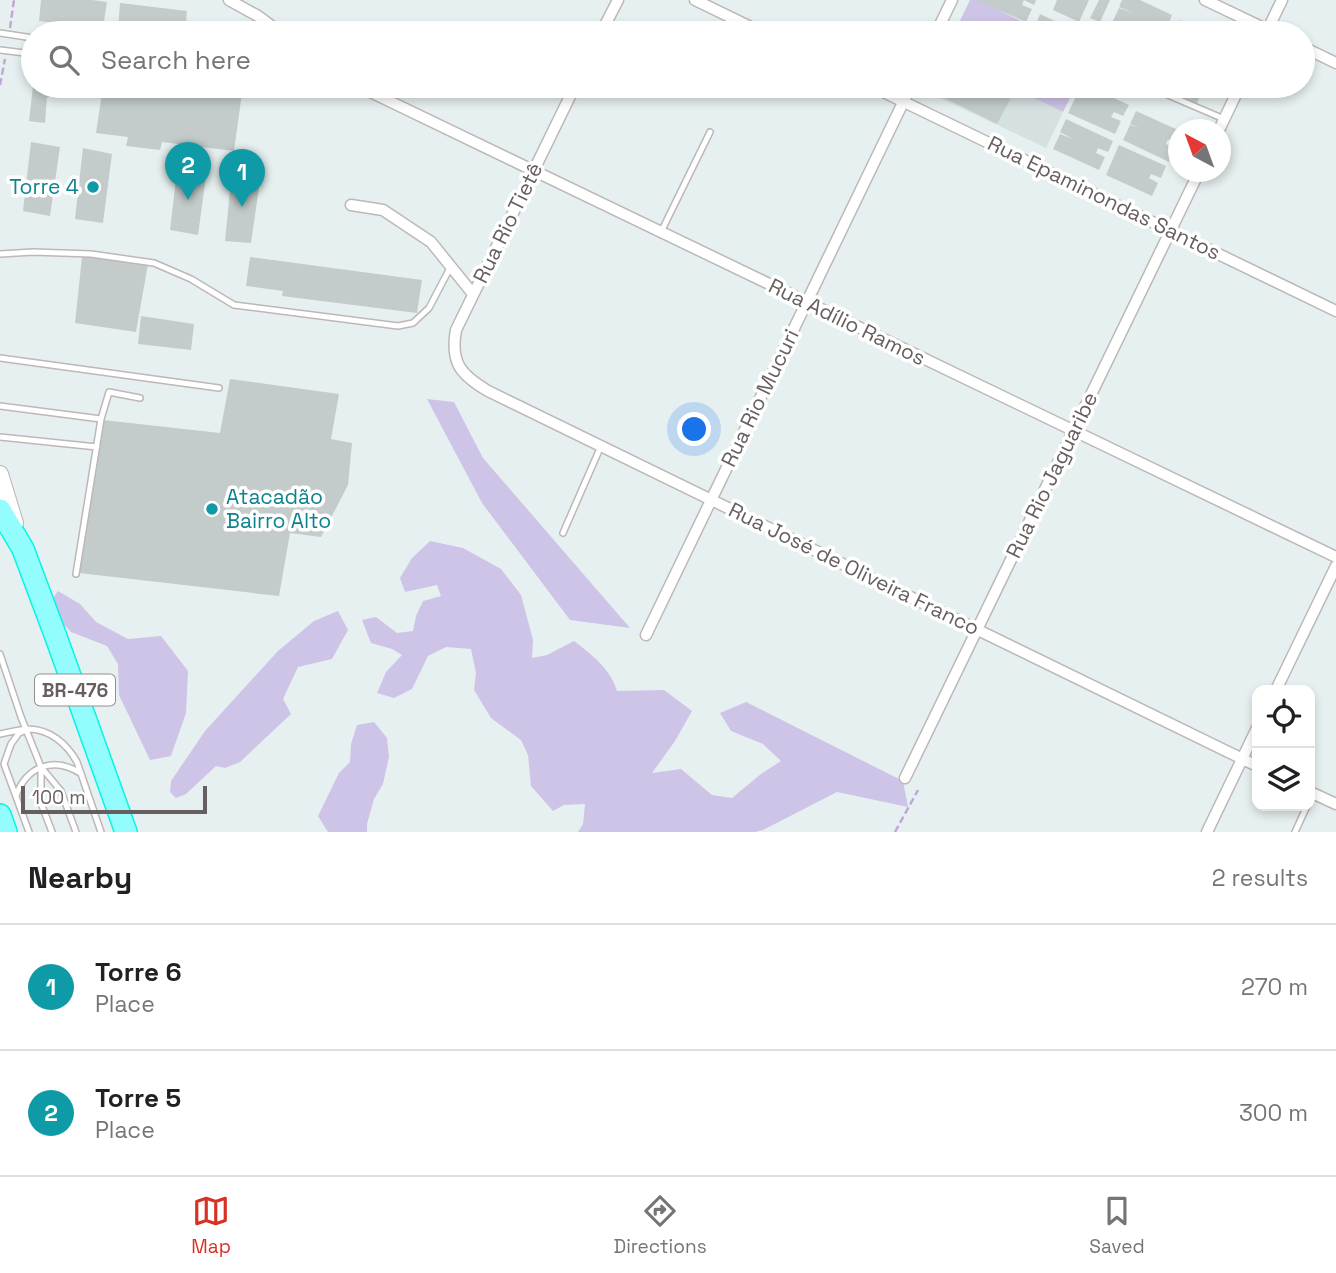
<!DOCTYPE html>
<html lang="en">
<head>
<meta charset="utf-8">
<style>
  body { margin:0; font-family:"Space Grotesk",sans-serif; background:#f2f2f2; color:#202124 }
  .controls { position:absolute; right:21px; bottom:21px; display:grid; overflow:hidden; border-radius:14px; box-shadow:0 4px 10px #0003 }
  .controls button { width:63px; height:63px; display:grid; place-items:center; padding:0; border:0; border-bottom:2px solid #e0e0e0; background:#fff; color:#202124; font:35px sans-serif }
  .compass { position:absolute; left:1168px; top:119px; width:63px; height:63px; border-radius:50%; background:#fff; box-shadow:0 4px 10px #0003; rotate:319deg }
  .scale { position:absolute; left:21px; bottom:18px; width:186px; box-sizing:border-box; padding-left:7px; border:4px solid #675e60; border-top:0; font-size:19px; line-height:24px; white-space:nowrap; color:#675e60; -webkit-text-stroke:5px #fff; paint-order:stroke }
  .you { position:absolute; left:695px; top:430px; width:24px; height:24px; margin:-18px; border:5px solid #fff; border-radius:50%; background:#1a73e8; box-shadow:0 0 0 10px #1a73e833 }
  .badge { display:grid; place-items:center; width:46px; height:46px; border-radius:50%; background:#d93025; color:#fff; font-size:23px; font-weight:700 }
  .pin { position:absolute; translate:-50% -58px; filter:drop-shadow(0 2px 4px #0008) }
  .pin::after { content:''; position:absolute; top:37px; width:24px; height:21px; background:inherit; clip-path:polygon(0 0,100% 0,50% 100%) }
  .list { margin:0; padding:0; list-style:none }
  h2 { display:flex; justify-content:space-between; align-items:center; height:91px; margin:0; padding:0 28px; font-size:30px }
  h2 small { font-size:23px; font-weight:400; color:#757577 }
  .list li { display:grid; grid-template-columns:46px 1fr auto; gap:21px; align-items:center; box-sizing:border-box; height:126px; padding:0 28px; border-top:2px solid #e0e0e0 }
  .list b { display:block; font-size:26px; white-space:nowrap }
  .list p { margin:0; font-size:23px; white-space:nowrap; color:#757577 }
  .list em { font-size:23px; font-style:normal; color:#757577 }
  .icon { flex:none; width:38px; height:38px; fill:none; stroke:currentColor; stroke-width:2; stroke-linecap:round; stroke-linejoin:round }
  .map { position:relative; flex:none; width:1336px; height:832px; overflow:hidden }
  .search { position:absolute; background:#fff; box-shadow:0 4px 10px #0003; left:21px; right:21px; top:21px; height:77px; display:flex; align-items:center; gap:18px; box-sizing:border-box; padding:0 24px; border-radius:38px; color:#757577; font-size:26px }
  .sheet { height:343px; background:#fff }
  nav { display:flex; justify-content:space-around; align-items:center; box-sizing:border-box; height:98px; border-top:2px solid #e0e0e0; background:#fff; font-size:19px; color:#757577 }
  nav a { display:grid; justify-items:center; gap:4px }
  nav .on { color:#d93025 }
  .map>svg:first-child { display:block }
</style>
</head>
<body>
<div class="map">
<svg width="1336" height="832" viewBox="0 0 1336 832">
  <rect width="100%" height="100%" fill="#e7f0f0"/>
  <!-- education -->
  <path fill="#d5e0e0" d="M928,86H1009L1063,112L1046,148L925,91Z"/>
  <!-- green -->
  <path fill="#cdc4e7" d="M970,0H978L1046,33H954Z
    M1009,86H1076L1063,112Z
    M427,399L454,402L483,458L630,628L570,620L482,503Z
    M430,541L463,548L501,569L521,595L533,640L532,658L547,655L574,641C592,655 610,668 617,691L664,690L692,711L675,741L652,773L681,769L712,795L732,798L761,774L781,761L763,744L731,731L720,713L746,702L903,781L908,807L837,792L763,830L755,832H578L583,824L585,804L564,805L553,811L531,786L528,755L521,740L491,718L474,690L476,673L471,649L446,647L428,656L412,689L394,698L377,693L386,672L402,655L392,649L371,643L362,620L376,617L397,633L413,631L416,616L423,601L441,596L437,585L405,592L400,578L412,558Z
    M58,591L80,604L96,622L128,639L161,636L188,671L186,713L171,756L150,760L119,695L118,664L107,646L71,632L47,607Z
    M338,611L348,630L332,659L298,667L283,699L291,714L240,762L225,768L216,766L186,794L176,798L170,792L171,781L205,731L278,651L314,621Z
    M374,722L387,738L389,757L383,784L374,799L367,824V832H328L318,816L339,773L350,762L351,744L357,725Z"/>
  <!-- building -->
  <path fill="#c3cbcb" d="M41,0H92L107,2L103,28L39,21Z
    M976,0H1036L1034,5L1024,0L1022,5L1032,9L1026,22Z
    M1057,0H1089L1079,22L1053,10Z
    M1099,0H1110L1100,22L1090,18Z
    M1122,0H1140L1172,15L1167,27L1157,22L1155,27L1164,31L1163,33H1134L1112,23L1119,8L1134,13L1119,7Z
    M120,3L187,11L185,33H132L118,31Z
    M1040,14L1080,33H1051L1035,26Z
    M1180,20L1208,33H1174Z
    M33,86H57V97H47L45,123L29,121Z
    M103,86H243L234,151L162,142L160,150L126,146L128,137L96,133Z
    M933,86H1001L1014,92L997,124L931,91Z
    M1081,86H1087L1129,105L1123,116L1114,112L1111,117L1121,121L1115,134L1068,113Z
    M1158,86H1194L1203,90L1197,103Z
    M1136,111L1178,130V144L1168,139L1166,144L1175,148L1169,162L1123,140L1130,125L1139,128L1130,124Z
    M1066,119L1113,141L1108,152L1098,148L1096,153L1105,157L1099,170L1053,149L1060,134L1073,139L1060,132Z
    M31,142L60,147L50,216L23,211Z
    M1119,145L1166,166L1161,178L1151,174L1149,178L1158,183L1152,196L1106,175Z
    M83,148L112,154L103,223L75,219Z
    M178,162L207,169L198,235L170,230Z
    M232,170L261,174L251,243L225,241Z
    M82,257L148,264L136,332L75,323Z
    M250,257L422,280L417,313L282,296L283,291L246,286Z
    M141,316L194,324L191,350L138,344Z
    M230,379L339,394L331,439L352,443L348,485L321,537L290,533L279,596L79,573L103,420L220,433Z"/>
  <g fill="none" stroke-linecap="round" stroke-linejoin="round">
    <!-- lane casing -->
    <g stroke="#bdb7b8" stroke-width="8">
      <path id="lane" d="M1084,25L1086,33
        M0,33L33,38
        M0,50L33,54
        M1147,86L1224,119
        M661,232L710,132
        M0,254L33,252L91,254L154,263L191,279L234,305L398,326L413,323L429,308L451,266
        M0,358L219,388
        M0,406L101,419
        M0,437L97,447
        M563,533L601,446
        M76,574L101,419L109,392L140,398
        M0,654L21,717L41,767L61,791L76,832
        M24,731L19,733L11,744L4,764L29,832
        M0,734C9,732 19,730 28,729C50,729 67,744 77,762L101,832
        M41,767V803L52,832
        M16,796C26,767 53,756 80,773
        M1295,832L1307,806"/>
    </g>
    <!-- street casing -->
    <g stroke="#bdb7b8" stroke-width="13">
      <path id="street" d="M229,0L258,16L281,33
        M695,0L763,33
        M1205,0L1274,33
        M601,33L618,0
        M936,33L952,0
        M1266,33L1282,0
        M1303,47L1336,63
        M358,86L1336,557
        M575,86L456,330C450,363 461,375 488,391L1257,766
        M871,86L1336,311
        M1219,130L1240,86
        M351,205L383,210L431,242L473,294
        M646,635L911,86
        M1276,690L1336,566
        M905,778L1199,172
        M1310,792L1336,804
        M1207,832L1257,728"/>
    </g>
    <!-- secondary casing -->
    <g stroke="#beb5b7" stroke-width="18">
      <path id="secondary" d="M0,474L15,523"/>
    </g>
    <!-- highway casing -->
    <g stroke="#02f5e8" stroke-width="24">
      <path id="highway" d="M0,510L23,549L56,637L126,832
        M0,815L6,832"/>
    </g>
    <!-- path -->
    <path stroke="#c1a7d9" stroke-width="2.5" stroke-dasharray="7 3.5" stroke-linecap="butt" d="M10,28L14,0
      M0,85L5,59
      M895,832L918,790"/>
    <!-- lane -->
    <use href="#lane" stroke="#fff" stroke-width="5"/>
    <!-- street -->
    <use href="#street" stroke="#fff" stroke-width="10"/>
    <!-- secondary -->
    <use href="#secondary" stroke="#fff" stroke-width="16"/>
    <!-- highway -->
    <use href="#highway" stroke="#93fcfc" stroke-width="21"/>
  </g>
  <!-- markers -->
  <g fill="#0f9aa8" stroke="#fff" stroke-width="2.5">
    <circle cx="93" cy="187" r="7"/>
    <circle cx="212" cy="509" r="7"/>
  </g>
  <g text-anchor="middle" stroke-width="7" stroke-linejoin="round" paint-order="stroke">
    <!-- shield labels -->
    <rect fill="#fff" stroke="#958e90" stroke-width="2" x="35" y="674.5" width="80" height="31" rx="5"/>
    <g font-size="19" font-weight="bold" fill="#675e60">
      <text x="75" y="697">BR-476</text>
    </g>
    <!-- culture labels -->
    <g font-size="21" fill="#0d838f" stroke="#fff" text-anchor="end">
      <text x="79" y="194">Torre 4</text>
      <text x="226" y="504" text-anchor="start">Atacadão<tspan x="226" dy="24">Bairro Alto</tspan></text>
    </g>
    <!-- street labels -->
    <g font-size="21" fill="#675e60" stroke="#fff">
      <text transform="translate(1104 198) rotate(26)" y="7">Rua Epaminondas Santos</text>
      <text transform="translate(508 223) rotate(-64)" y="7">Rua Rio Tietê</text>
      <text transform="translate(847 322) rotate(26)" y="7">Rua Adílio Ramos</text>
      <text transform="translate(760 398) rotate(-64)" y="7">Rua Rio Mucuri</text>
      <text transform="translate(1052 475) rotate(-64)" y="7">Rua Rio Jaguaribe</text>
      <text transform="translate(854 569) rotate(26)" y="7">Rua José de Oliveira Franco</text>
    </g>
  </g>
</svg>
<div class="controls">
<button><svg class="icon" aria-label="locate" viewBox="0 0 24 24"><circle cx="12" cy="12" r="6"/><path d="M12 2v4M12 18v4M2 12h4M18 12h4"/></svg></button>
<button><svg class="icon" aria-label="layers" viewBox="0 0 24 24"><path d="M12 4l9 5-9 5-9-5zM3 14l9 5 9-5"/></svg></button>
</div>
<svg class="compass" viewBox="-18 -18 36 36"><path d="M0-13l5 13h-10z" fill="#e53935"/><path d="M0 13l5-13h-10z" fill="#757577"/></svg>
<div class="scale">100 m</div>
<div class="you"></div>
<div class="pin badge" style="left:242px;top:207px;background:#0f9aa8">1</div>
<div class="pin badge" style="left:188px;top:200px;background:#0f9aa8">2</div>
<div class="search"><svg class="icon" aria-label="search" viewBox="0 0 24 24"><circle cx="10" cy="10" r="6"/><path d="M15 15l6 6"/></svg>Search here</div>
</div>
<section class="sheet">
<h2>Nearby<small>2 results</small></h2>
<ul class="list">
<li><span class="badge" style="background:#0f9aa8">1</span><div><b>Torre 6</b><p>Place</p></div><em>270 m</em></li>
<li><span class="badge" style="background:#0f9aa8">2</span><div><b>Torre 5</b><p>Place</p></div><em>300 m</em></li>
</ul>
</section>
<nav>
<a class="on"><svg class="icon" aria-label="map" viewBox="0 0 24 24"><path d="M3 6l6-2 6 2 6-2v14l-6 2-6-2-6 2zM9 4v14M15 6v14"/></svg>Map</a>
<a><svg class="icon" aria-label="directions" viewBox="0 0 24 24"><path d="M12 3l9 9-9 9-9-9zM9 14v-3h6M13 9l2 2-2 2"/></svg>Directions</a>
<a><svg class="icon" aria-label="saved" viewBox="0 0 24 24"><path d="M7 4h10v16l-5-4-5 4z"/></svg>Saved</a>
</nav>
</body>
</html>
